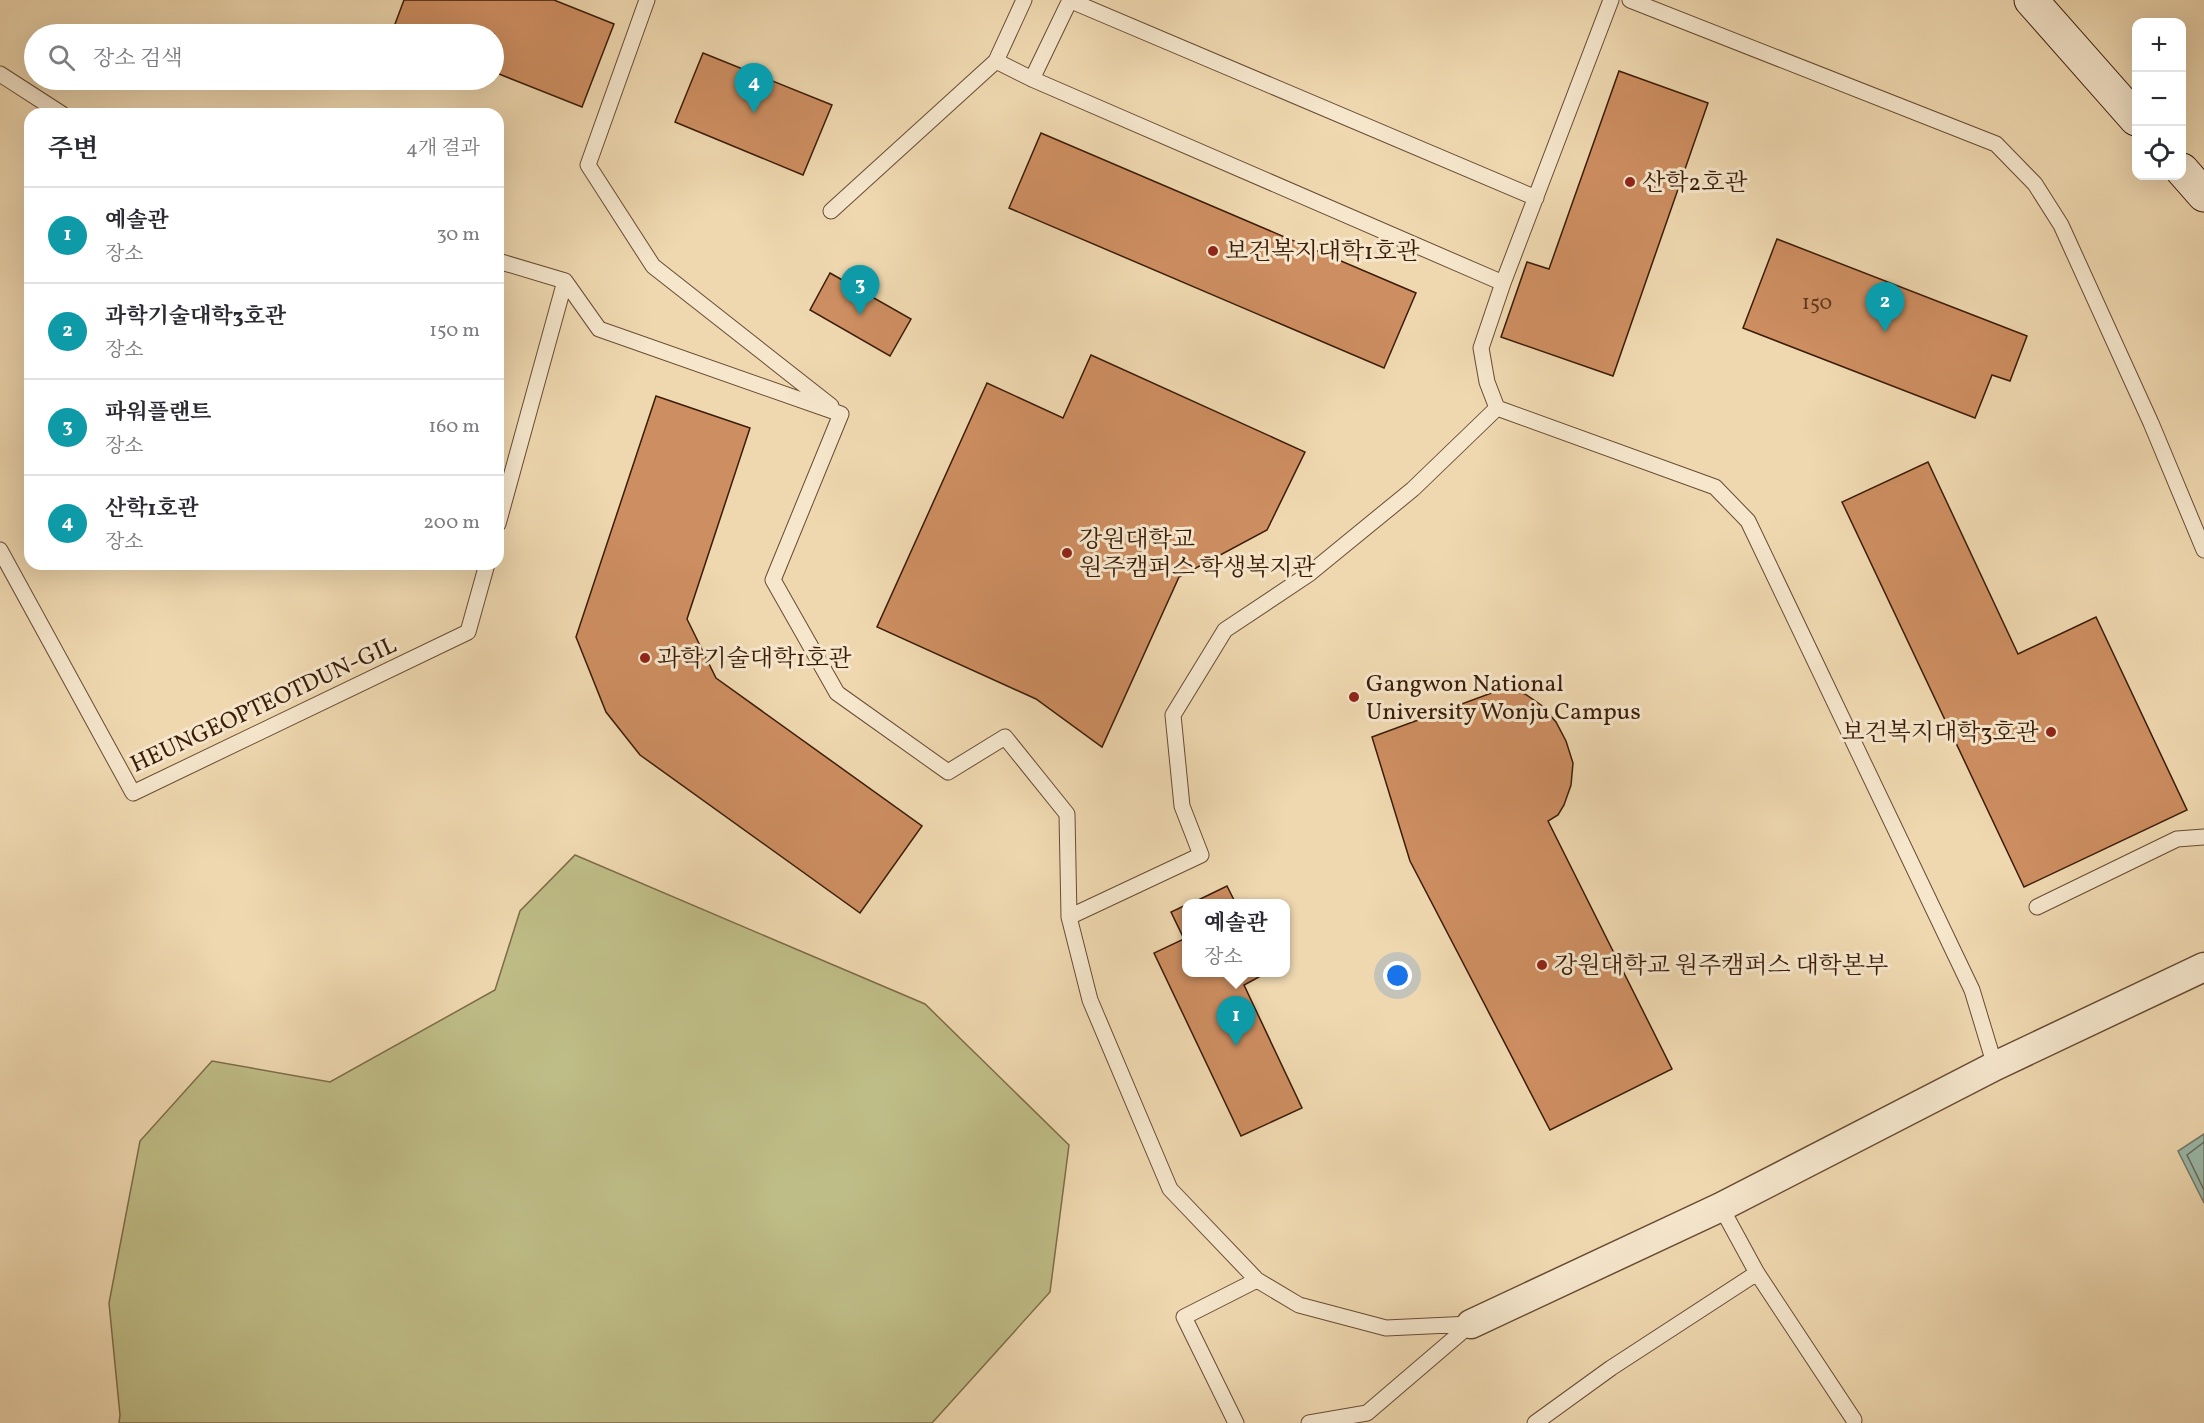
<!DOCTYPE html>
<html lang="ko">
<head>
<meta charset="utf-8">
<style>
  body { margin:0; font-family:Vollkorn,"Noto Serif KR",serif; background:#f7f7f7; color:#2b2b33 }
  .controls { position:absolute; right:18px; top:18px; display:grid; overflow:hidden; border-radius:12px; box-shadow:0 6px 24px #0002 }
  .controls button { width:54px; height:54px; display:grid; place-items:center; padding:0; border:0; border-bottom:2px solid #e1e1e2; background:#fff; color:#2b2b33; font:30px sans-serif }
  .you { position:absolute; left:1398px; top:976px; width:21px; height:21px; margin:-15px; border:4px solid #fff; border-radius:50%; background:#1a73e8; box-shadow:0 0 0 9px #1a73e833 }
  .badge { display:grid; place-items:center; width:39px; height:39px; border-radius:50%; background:#0f766e; color:#fff; font-size:20px; font-weight:700 }
  .pin { position:absolute; translate:-50% -50px; filter:drop-shadow(0 2px 3px #0008) }
  .pin::after { content:''; position:absolute; top:32px; width:21px; height:18px; background:inherit; clip-path:polygon(0 0,100% 0,50% 100%) }
  .popup { position:absolute; left:1182px; top:899px; width:108px; height:78px; box-sizing:border-box; display:grid; place-content:center; border-radius:12px; background:#fff; filter:drop-shadow(0 2px 4px #0005); font-size:20px; white-space:nowrap; color:#7c7c81 }
  .popup b { font-size:22px; color:#2b2b33 }
  .popup::after { content:''; position:absolute; left:50%; top:100%; margin-left:-12px; border:12px solid transparent; border-top-color:#fff }
  .list { margin:0; padding:0; list-style:none }
  h2 { display:flex; justify-content:space-between; align-items:center; height:78px; margin:0; padding:0 24px; font-size:26px }
  h2 small { font-size:20px; font-weight:400; color:#7c7c81 }
  .list li { display:grid; grid-template-columns:39px 1fr auto; gap:18px; align-items:center; box-sizing:border-box; height:96px; padding:0 24px; border-top:2px solid #e1e1e2 }
  .list b { display:block; font-size:22px; white-space:nowrap }
  .list p { margin:0; font-size:20px; white-space:nowrap; color:#7c7c81 }
  .list em { font-size:20px; font-style:normal; color:#7c7c81 }
  .icon { flex:none; width:33px; height:33px; fill:none; stroke:currentColor; stroke-width:2; stroke-linecap:round; stroke-linejoin:round }
  .map { position:relative; flex:none; width:2204px; height:1423px; overflow:hidden }
  .search { position:absolute; background:#fff; box-shadow:0 6px 24px #0002; left:24px; top:24px; width:480px; height:66px; display:flex; align-items:center; gap:15px; box-sizing:border-box; padding:0 21px; border-radius:33px; color:#7c7c81; font-size:22px }
  .panel { position:absolute; background:#fff; box-shadow:0 6px 24px #0002; left:24px; top:108px; width:480px; height:462px; border-radius:18px }
  .map>svg:first-child { display:block }
</style>
</head>
<body>
<div class="map">
<svg width="2204" height="1423" viewBox="0 0 2204 1423">
  <rect width="100%" height="100%" fill="#efd8b0"/>
  <filter id="stains"><feTurbulence type="fractalNoise" baseFrequency=".00333" numOctaves="4"/><feColorMatrix values="0 0 0 0 .2 0 0 0 0 .09 0 0 0 0 .02 0 0 0 .5 -.17"/></filter>
  <radialGradient id="worn" r=".72"><stop offset=".6" stop-color="#630" stop-opacity="0"/><stop offset="1" stop-color="#630" stop-opacity=".3"/></radialGradient>
  <!-- green -->
  <path fill="#bfbd87" stroke="#7d6c48" stroke-width="1.5" d="M575,855L925,1004L1069,1145L1050,1292L932,1423H119L120,1415L109,1303L140,1141L212,1061L330,1082L495,990L520,911Z"/>
  <!-- water -->
  <path fill="#9abaac" stroke="#747b6a" stroke-width="1.5" d="M2204,1134V1203L2178,1151Z"/>
  <g fill="none" stroke-linecap="round" stroke-linejoin="round">
    <!-- shore -->
    <path stroke="#6a6b5a" stroke-width="1.5" d="M2204,1142L2187,1155L2204,1190"/>
  </g>
  <!-- building -->
  <path fill="#cd8e61" stroke="#3b1c08" stroke-width="1.5" d="M404,0H554L614,24L582,107L494,72V34H398L392,32Z
    M703,53L832,105L803,175L675,122Z
    M1619,71L1708,103L1613,376L1501,337L1527,262L1549,269Z
    M1041,133L1416,293L1384,368L1009,208Z
    M1777,239L2027,336L2010,381L1992,375L1975,418L1743,328Z
    M830,273L911,319L890,356L810,310Z
    M1091,355L1305,452L1267,530L1179,577L1102,747L1036,699L877,627L987,383L1063,418Z
    M656,396L750,428L687,619L716,678L922,826L860,913L640,755L606,712L576,637Z
    M1928,462L2018,654L2096,617L2187,810L2024,887L1842,502Z
    M1505,688L1525,694L1541,705L1556,722L1566,741L1573,763L1571,785L1564,805L1558,815L1548,821L1672,1069L1550,1130L1410,861L1372,737Z
    M1227,886L1236,904H1190Z
    M1186,905V972H1268L1244,985L1302,1108L1241,1136L1154,953L1184,939L1171,912Z"/>
  <g fill="none" stroke-linecap="round" stroke-linejoin="round">
    <!-- lane casing -->
    <g stroke="#684b32" stroke-width="17">
      <path id="lane" d="M647,0L588,165L653,266L831,406
        M1069,0L1536,198
        M1630,0L1996,144L2035,184L2061,225L2151,423L2204,550
        M996,61L1032,79L1503,283
        M0,74L62,114
        M1032,79L1070,0
        M831,211L996,61L1024,0
        M498,261L565,281
        M565,281L599,329L841,414L773,580L837,693L948,772L1005,737L1067,814L1069,917L1090,1000L1170,1189L1257,1280L1299,1305L1386,1328L1471,1324
        M1497,408L1715,487L1748,521L1972,990L1995,1066
        M498,524L565,281
        M0,550L133,793L468,632L487,564
        M2037,907L2177,839L2204,837
        M1069,917L1201,855L1182,806L1173,715L1225,630L1309,574L1413,489L1497,408L1487,382L1481,348L1503,283L1611,0
        M1721,1207L1757,1273L1854,1420
        M1236,1423L1184,1317L1257,1280
        M1309,1423L1367,1413L1471,1324
        M1535,1423L1611,1368L1757,1273"/>
    </g>
    <!-- street casing -->
    <g stroke="#684b32" stroke-width="31">
      <path id="street" d="M1471,1324L1721,1207L1995,1066L2204,967"/>
    </g>
    <!-- secondary casing -->
    <g stroke="#3b1c08" stroke-width="35">
      <path id="secondary" d="M2031,0L2136,119
        M2182,170L2204,195"/>
    </g>
    <!-- lane -->
    <use href="#lane" stroke="#f5e6cc" stroke-width="15"/>
    <!-- street -->
    <use href="#street" stroke="#f5e6cc" stroke-width="28"/>
    <!-- secondary -->
    <use href="#secondary" stroke="#f5e6cc" stroke-width="33"/>
  </g>
  <!-- markers -->
  <g fill="#8f2418" stroke="#f5e6cc" stroke-width="2">
    <circle cx="1630" cy="182" r="6"/>
    <circle cx="1213" cy="251" r="6"/>
    <circle cx="1067" cy="553" r="6"/>
    <circle cx="645" cy="658" r="6"/>
    <circle cx="1354" cy="697" r="6"/>
    <circle cx="2051" cy="732" r="6"/>
    <circle cx="1542" cy="965" r="6"/>
  </g>
  <g text-anchor="middle" stroke-width="6" stroke-linejoin="round" paint-order="stroke">
    <!-- number labels -->
    <g font-size="21" fill="#60381e">
      <text x="1817" y="309">150</text>
    </g>
    <!-- poi labels -->
    <g font-size="24" fill="#3b1c08" stroke="#f5e6cc" text-anchor="start">
      <text x="1642" y="190">산학2호관</text>
      <text x="1225" y="259">보건복지대학1호관</text>
      <text x="1079" y="547">강원대학교<tspan x="1079" dy="28">원주캠퍼스 학생복지관</tspan></text>
      <text x="657" y="666">과학기술대학1호관</text>
      <text x="1366" y="691">Gangwon National<tspan x="1366" dy="28">University Wonju Campus</tspan></text>
      <text x="2039" y="740" text-anchor="end">보건복지대학3호관</text>
      <text x="1554" y="973">강원대학교 원주캠퍼스 대학본부</text>
    </g>
    <!-- street labels -->
    <g font-size="24" fill="#3b1c08" stroke="#f5e6cc">
      <text transform="translate(263 704) rotate(-25)" y="8">HEUNGEOPTEOTDUN-GIL</text>
    </g>
  </g>
  <rect width="100%" height="100%" filter="url(#stains)"/>
  <rect width="100%" height="100%" fill="url(#worn)"/>
</svg>
<div class="controls">
<button>+</button>
<button>−</button>
<button><svg class="icon" aria-label="locate" viewBox="0 0 24 24"><circle cx="12" cy="12" r="6"/><path d="M12 2v4M12 18v4M2 12h4M18 12h4"/></svg></button>
</div>
<div class="you"></div>
<div class="pin badge" style="left:1236px;top:1046px;background:#0f9aa8">1</div>
<div class="popup"><b>예솔관</b>장소</div>
<div class="pin badge" style="left:1885px;top:332px;background:#0f9aa8">2</div>
<div class="pin badge" style="left:860px;top:315px;background:#0f9aa8">3</div>
<div class="pin badge" style="left:754px;top:113px;background:#0f9aa8">4</div>
<div class="search"><svg class="icon" aria-label="search" viewBox="0 0 24 24"><circle cx="10" cy="10" r="6"/><path d="M15 15l6 6"/></svg>장소 검색</div>
<section class="panel">
<h2>주변<small>4개 결과</small></h2>
<ul class="list">
<li><span class="badge" style="background:#0f9aa8">1</span><div><b>예솔관</b><p>장소</p></div><em>30 m</em></li>
<li><span class="badge" style="background:#0f9aa8">2</span><div><b>과학기술대학3호관</b><p>장소</p></div><em>150 m</em></li>
<li><span class="badge" style="background:#0f9aa8">3</span><div><b>파워플랜트</b><p>장소</p></div><em>160 m</em></li>
<li><span class="badge" style="background:#0f9aa8">4</span><div><b>산학1호관</b><p>장소</p></div><em>200 m</em></li>
</ul>
</section>
</div>
</body>
</html>
